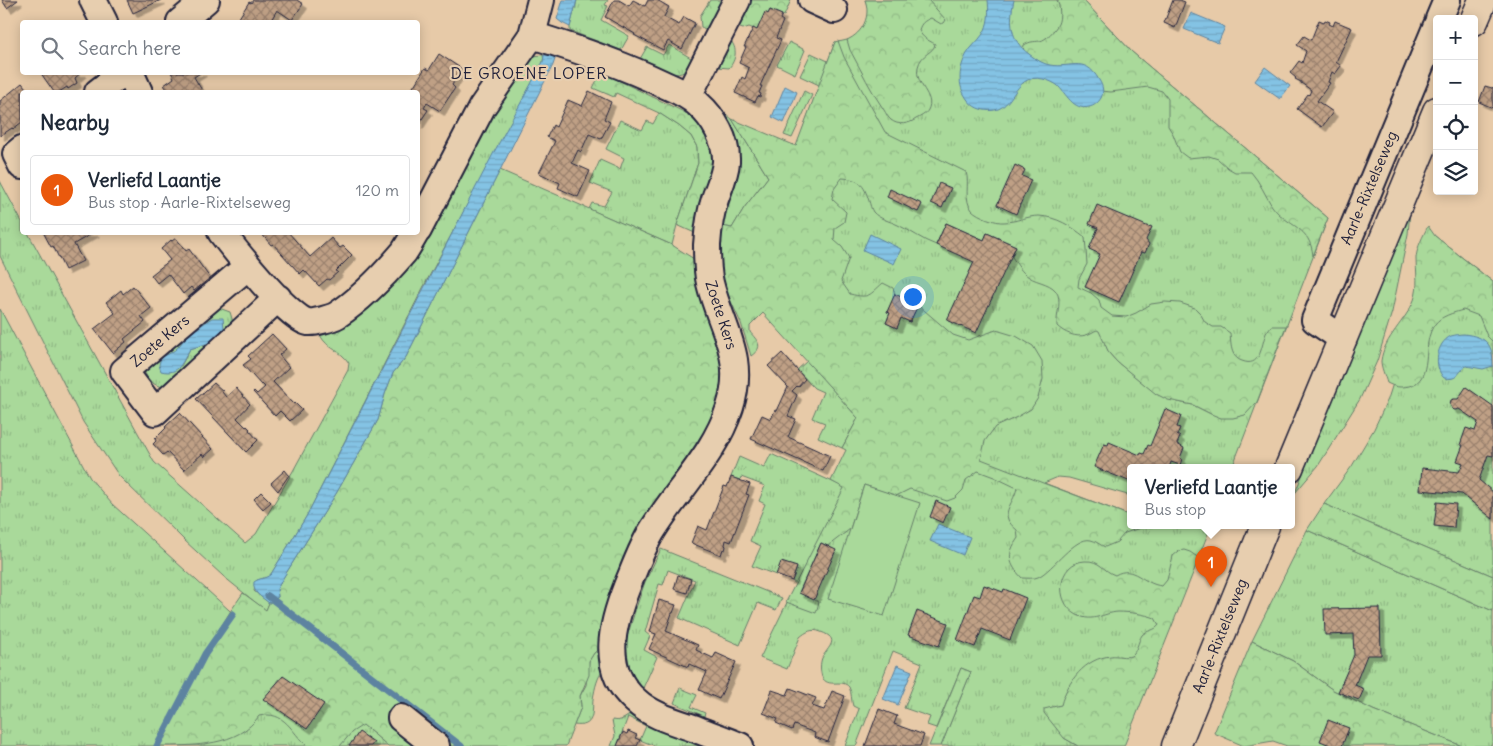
<!DOCTYPE html>
<html lang="en">
<head>
<meta charset="utf-8">
<style>
  body { margin:0; font-family:Delius,sans-serif; background:#f2f2f3; color:#1f2937 }
  .controls { position:absolute; right:15px; top:15px; display:grid; overflow:hidden; border-radius:5px; box-shadow:0 2px 12px #0003 }
  .controls button { width:45px; height:45px; display:grid; place-items:center; padding:0; border:0; border-bottom:1px solid #e0e1e3; background:#fff; color:#1f2937; font:25px sans-serif }
  .you { position:absolute; left:912px; top:296px; width:18px; height:18px; margin:-12px; border:4px solid #fff; border-radius:50%; background:#1a73e8; box-shadow:0 0 0 8px #1a73e833 }
  .badge { display:grid; place-items:center; width:32px; height:32px; border-radius:50%; background:#ea580c; color:#fff; font-size:16px; font-weight:700 }
  .pin { position:absolute; translate:-50% -41px; filter:drop-shadow(0 1px 2px #0008) }
  .pin::after { content:''; position:absolute; top:26px; width:18px; height:15px; background:inherit; clip-path:polygon(0 0,100% 0,50% 100%) }
  .popup { position:absolute; left:1127px; top:464px; width:168px; height:65px; box-sizing:border-box; display:grid; place-content:center; border-radius:5px; background:#fff; filter:drop-shadow(0 1px 4px #0005); font-size:16px; white-space:nowrap; color:#747a83 }
  .popup b { font-size:19px; color:#1f2937 }
  .popup::after { content:''; position:absolute; left:50%; top:100%; margin-left:-10px; border:10px solid transparent; border-top-color:#fff }
  .list { margin:0; padding:0; list-style:none }
  h2 { display:flex; justify-content:space-between; align-items:center; height:65px; margin:0; padding:0 20px; font-size:21px }
  h2 small { font-size:16px; font-weight:400; color:#747a83 }
  .list li { display:grid; grid-template-columns:32px 1fr auto; gap:15px; align-items:center; box-sizing:border-box; height:70px; margin:0 10px 10px; padding:0 10px; border:1px solid #e0e1e3; border-radius:5px }
  .list b { display:block; font-size:19px; white-space:nowrap }
  .list p { margin:0; font-size:16px; white-space:nowrap; color:#747a83 }
  .list em { font-size:16px; font-style:normal; color:#747a83 }
  .icon { flex:none; width:28px; height:28px; fill:none; stroke:currentColor; stroke-width:2; stroke-linecap:round; stroke-linejoin:round }
  .map { position:relative; flex:none; width:1493px; height:746px; overflow:hidden }
  .search { position:absolute; background:#fff; box-shadow:0 2px 12px #0003; left:20px; top:20px; width:400px; height:55px; display:flex; align-items:center; gap:12px; box-sizing:border-box; padding:0 18px; border-radius:5px; color:#747a83; font-size:19px }
  .panel { position:absolute; background:#fff; box-shadow:0 2px 12px #0003; left:20px; top:90px; width:400px; height:145px; border-radius:5px }
  .map>svg:first-child { display:block }
</style>
</head>
<body>
<div class="map">
<svg width="1493" height="746" viewBox="0 0 1493 746">
  <defs>
    <pattern id="grass-tufts" width="24" height="20" patternUnits="userSpaceOnUse" patternTransform="scale(1.25)"><rect width="24" height="20" fill="#a9d99a"/><path d="M3 7l-1-3M5 7V3M7 7l1-3M15 17l-1-3M17 17v-4M19 17l1-3" fill="none" stroke="#91ba86"/></pattern>
    <pattern id="forest-crowns" width="20" height="18" patternUnits="userSpaceOnUse" patternTransform="scale(1.25)"><rect width="20" height="18" fill="#a9d99a"/><path d="M2 6a3 3 0 1 1 6 0M12 15a3 3 0 1 1 6 0" fill="none" stroke="#91ba86"/></pattern>
    <pattern id="water-rules" width="6" height="5" patternUnits="userSpaceOnUse" patternTransform="scale(1.25)"><rect width="6" height="5" fill="#84c3e4"/><path d="M0 2.5h6" fill="none" stroke="#72a7c4"/></pattern>
    <pattern id="building-cross-hatch" width="8" height="8" patternUnits="userSpaceOnUse" patternTransform="scale(1.25)"><rect width="8" height="8" fill="#bfa085"/><path d="M0 0l8 8M0 8l8-8" fill="none" stroke="#9b826e"/></pattern>
    <filter id="shadow"><feDropShadow dx="4.5" dy="4.5" stdDeviation="0" flood-color="#0004"/></filter>
  </defs>
  <rect width="100%" height="100%" fill="#e7caa8"/>
  <filter id="ink" filterUnits="userSpaceOnUse"><feTurbulence type="fractalNoise" baseFrequency=".02" numOctaves="2"/><feDisplacementMap in="SourceGraphic" scale="10" xChannelSelector="R" yChannelSelector="G"/><feConvolveMatrix kernelMatrix="1 2 1 2 8 2 1 2 1" color-interpolation-filters="sRGB"/></filter>
  <g filter="url(#ink)">
    <!-- grass -->
    <path fill="url(#grass-tufts)" stroke="#667e6a" fill-rule="evenodd" d="M577,0H608L605,5L608,6L601,20L629,36L621,50L570,31V27Z
      M865,0H1083L1132,52L1328,218L1232,468H1131V496L1069,478L1058,477L1044,483L1131,516V526H1211L1129,731L1064,738L1078,746H941L971,672L961,668L936,728L927,725L930,717L904,708L922,663L893,651L856,746H845L859,709L853,706C851,701 852,692 849,687C842,678 828,689 822,677C820,671 820,663 822,658C828,647 841,639 821,632C812,628 806,632 800,637L787,669L760,658L796,584L792,581L797,568L781,562L776,575L752,566L761,546L750,541L765,504L759,501L765,486L741,477L740,480L731,477L739,457L764,468L771,454L844,487L879,418L794,153L819,85L800,76L811,53L828,61L835,42C839,42 843,41 847,40C859,37 870,20 868,8C867,5 866,3 865,0ZM1106,345L1256,402L1211,414L1193,405L1178,402L1146,385L1117,362L1109,353Z
      M730,40C738,48 736,60 729,68L717,67Z
      M789,42L805,50L795,74L777,65Z
      M669,45L696,61C693,64 690,68 687,70C673,81 653,66 640,59L647,47L663,55Z
      M544,55L543,62L423,288L306,517L271,574L268,577L257,580L254,591L269,603L266,611L223,576L184,540L119,476L83,422L0,256V181L22,222V232L28,233L154,462L245,543L256,534L293,471L348,370L349,363C340,349 328,350 320,335L339,322L448,183L530,56Z
      M804,91L812,95L792,138L784,135Z
      M659,113L679,126L691,136L697,147L698,163L677,225L672,245L589,209L592,203L604,206L612,192L590,183L600,160L620,169L624,158L606,149L620,120L642,130L647,121L653,124Z
      M726,114L732,119L768,177L744,208L732,228L722,226C734,184 752,159 725,117Z
      M1411,200L1408,234L1392,312L1377,361L1360,399L1318,466L1295,493Z
      M1435,236L1493,282V576L1324,504L1352,466L1374,429L1388,399L1418,305Z
      M219,308L230,312L233,322L164,387C154,386 147,380 144,370ZM204,323L212,342L190,349L181,366L161,358C177,352 180,345 189,332L199,330Z
      M0,309L90,478L112,504L239,619L388,746H0Z
      M807,361L858,418L842,448L818,437L825,423L812,418L823,392L814,388L797,370Z
      M1307,530L1493,611V742L1491,746H1462L1373,710L1333,690L1293,661L1252,641Z
      M661,549L782,598L776,610L758,603L740,645L679,618L695,580L668,570L663,585L659,584L645,632L650,636L644,650L657,657L643,688L636,681L630,669L626,647L627,637L636,608L645,582Z
      M600,648L604,669C597,677 595,688 593,699C592,713 595,728 574,725L581,707L580,696L586,685L589,661L594,653Z
      M680,688L697,695L691,707L705,713L704,716L674,703Z
      M632,713L712,746H655L640,740L646,726L628,717L617,746H611L615,736L612,720C621,722 625,718 632,713Z"/>
    <!-- forest -->
    <path fill="url(#forest-crowns)" stroke="#667e6a" d="M710,0H729L713,33L701,27L700,16Z
      M743,0H791L784,16L770,10L768,14L765,13L757,30L749,27L743,29L732,25Z
      M865,0H928L946,20L944,23L941,24L931,18C924,21 921,23 919,30C922,38 928,40 935,44C934,53 921,53 918,67C914,85 936,95 928,110C926,114 920,117 916,119C909,124 898,126 891,120C888,118 886,113 884,110C871,91 861,70 850,50L847,40C863,33 871,16 865,0Z
      M1057,0H1083L1132,52L1328,218L1313,256C1310,225 1288,228 1272,206C1265,195 1260,182 1251,172H1235L1228,168L1218,159L1209,156L1188,158L1180,152L1173,134L1168,126V99L1162,91L1148,87L1111,92L1100,91L1056,72L1023,51L1024,45C1031,41 1033,42 1040,41C1046,40 1055,30 1058,24C1061,17 1060,7 1057,0Z
      M838,41L844,57L885,132L966,172C970,183 963,200 972,210C978,216 996,223 1004,222C1016,222 1027,216 1039,216C1057,217 1071,226 1085,237L1087,264L1079,279L1078,287L1091,293L1099,300L1101,308L1112,316L1126,317L1136,313L1151,304L1165,302L1180,303L1195,308L1200,313L1205,322L1213,327H1221L1230,333C1231,343 1230,357 1242,361C1260,368 1261,348 1265,336C1266,332 1269,329 1271,326H1286L1257,402L1245,415L1233,418H1221L1211,414L1193,405L1168,400L1156,394L1117,362L1109,353L1099,331L1097,330C1094,331 1090,334 1086,335C1076,338 1064,333 1057,326C1056,315 1061,305 1058,295C1054,283 1038,283 1029,277C1021,272 1017,264 1012,257L1016,246L987,233L984,240L946,223L936,245C922,240 911,231 898,225C890,221 879,219 873,212C871,209 870,204 869,201C864,184 859,179 842,178L834,189L832,199L846,212L844,222L835,228L834,240L842,247L849,258L841,281L850,294C870,299 869,295 883,283L893,288L895,294L887,312L890,313L886,323L897,328L901,318L910,322L918,305L953,335L968,340L996,330L1016,336L1033,346L1042,361L1043,379L1038,398L1031,409L1017,417L995,427L985,441L981,459L1043,483L1131,516V526H1158L1140,528L1125,533L1117,542L1105,547C1100,545 1096,541 1091,540C1075,536 1053,570 1038,577C1034,579 1027,578 1022,578C1009,564 1006,555 1018,538L1017,530C997,514 1013,506 1017,488L994,477L978,471L966,480L963,490L955,498L947,501L910,489L896,496L864,485L850,529L828,546L821,543L799,592L819,602L816,613L786,602L844,488L831,481L846,450L842,448L858,418L763,313L750,326V332C757,341 765,346 751,356L741,323L723,284L720,250L722,226L732,228L744,208L768,177L732,119L796,146L835,42Z
      M601,72L684,112L699,124L706,135L711,145L714,155V169L697,234L677,225L698,163L697,147L691,136L679,126L659,113L616,93L614,97L593,88Z
      M500,170L672,245L694,259V273L723,361L720,396L715,412L707,429L637,531L625,555L618,578L600,648L594,653L589,661V675L580,696L581,707L566,746H388L363,725L352,732L340,746H307C291,732 285,710 259,716C238,746 195,746 157,746C184,695 209,640 243,593L266,610L269,603L278,597L277,589L283,578L337,492L378,420L385,394L393,373L406,357Z
      M1428,226L1435,236L1493,282V342L1487,336L1479,316L1463,310C1453,313 1441,316 1435,324C1420,343 1435,380 1409,386C1400,388 1395,387 1387,383C1385,376 1381,367 1381,361C1384,337 1406,321 1414,300C1419,287 1416,272 1416,258C1417,247 1423,236 1428,226Z
      M1324,504L1493,576V611L1307,530Z
      M1184,550L1190,552L1199,558L1124,746H1078L1064,738L1044,713V709L1061,705C1067,682 1085,658 1111,656C1117,655 1125,658 1131,656C1137,652 1138,641 1142,635C1147,630 1155,631 1159,625L1155,618C1145,614 1129,612 1118,612C1102,613 1094,623 1077,615C1053,602 1058,562 1085,561C1100,560 1103,571 1115,575C1134,564 1142,584 1162,586L1167,580L1173,556L1179,551Z
      M1252,641L1293,661L1333,690L1373,710L1462,746H1287L1273,741L1244,746L1214,733Z
      M961,668L971,672L941,746H929Z"/>
    <!-- pitch -->
    <path fill="#a9d99a" stroke="#667e6a" d="M864,485L920,503L884,616L828,599Z"/>
    <!-- water -->
    <path fill="url(#water-rules)" stroke="#5d83a0" d="M563,0H577L570,27L562,23L557,19Z
      M988,0H1014C1009,22 1010,40 1029,54C1034,58 1040,62 1046,64C1068,71 1084,53 1099,80C1103,86 1104,92 1101,98C1098,103 1094,106 1089,107C1073,111 1066,93 1057,85C1053,82 1047,80 1043,79C1010,72 1017,116 984,110C974,108 969,103 964,94C956,80 961,60 971,48C976,42 982,37 985,30C989,21 989,10 988,0Z
      M1191,13L1225,27L1218,43L1184,29Z
      M544,55L556,56L553,65L406,357L393,373L385,394L378,420L337,492L283,578L277,589L278,597L269,603C262,597 252,593 254,582C259,578 266,579 271,574L306,517L493,154L543,62Z
      M1265,67L1290,86L1280,99L1255,81Z
      M785,86L797,92L784,123L772,117Z
      M870,234L901,249L894,264L863,250Z
      M212,318H223L224,328L212,342L190,349C182,361 180,376 161,371L159,365L161,357C177,352 180,345 189,332C199,329 203,323 212,318Z
      M1464,334C1486,337 1493,343 1493,366L1483,369L1466,366C1457,373 1458,381 1444,378C1433,367 1436,343 1451,336C1455,335 1460,334 1464,334Z
      M938,524L970,537L963,555L930,541Z
      M897,665L912,671L898,705L883,699Z"/>
    <g fill="none" stroke-linecap="round" stroke-linejoin="round">
      <!-- stream -->
      <path stroke="#5d83a0" stroke-width="7" d="M268,596L461,746
        M157,746L205,654L233,614"/>
    </g>
    <!-- building -->
    <path fill="url(#building-cross-hatch)" stroke="#22223b" filter="url(#shadow)" d="M2,0H18L7,8Z
      M127,0H161L133,13Z
      M253,0H297L303,4L292,20L277,10L270,22H239L237,21L249,2L251,3Z
      M614,0H619L629,6L633,0L645,6L648,0H657L669,7L664,17L679,25L684,17L695,23L682,49L668,41L663,50L634,35L635,34L605,17Z
      M1173,0H1180L1185,2L1175,28L1164,23Z
      M770,10L782,15L780,19L783,21L776,38L781,40L760,86H762L759,93L761,94L760,97L758,96L755,102L735,93L742,77L745,79L749,68L739,63L746,47H744L753,28L757,30L765,12L768,14Z
      M1319,20L1324,22L1325,20L1330,22L1329,24L1333,26L1335,21L1352,28L1336,62L1341,66L1335,74L1332,72L1328,82L1330,83L1317,101L1333,112L1322,127L1297,109L1308,94L1309,95L1311,90L1301,83V82L1295,79L1296,78L1290,73L1299,61L1302,63L1306,51L1297,45L1304,36L1311,40Z
      M439,54L462,69L452,85L455,88L440,111L427,103L424,108L428,110L418,125V92H410L425,68L429,70Z
      M40,72H82L75,78L77,83L68,89L67,87L59,92H54Z
      M171,72H202L194,77L203,92H169L164,85L174,78Z
      M22,83L29,92H22V122L13,129L12,128L0,136V101Z
      M1485,86L1492,88L1493,87V108L1479,102Z
      M589,91L611,102L604,119L610,122L601,139L589,134L581,152L578,150L572,163L590,171L578,197L558,188L560,183L539,173L555,141L547,137L553,125L556,127L568,100L582,106Z
      M1015,165L1025,170L1022,176L1031,180L1016,214L997,205Z
      M939,183L951,188L942,208L931,203Z
      M890,189L922,204L918,212L887,197Z
      M1097,205L1149,227L1150,226L1152,227L1146,240L1149,244L1145,253L1141,252L1119,302L1085,287L1100,254L1089,249L1098,228L1089,224Z
      M946,223L984,240L987,233L1016,246L976,333L947,320L974,262L936,245Z
      M43,232H95L74,244L83,261L65,270L53,246L51,247Z
      M260,232H288L310,257L331,238L340,248L343,246L352,255L336,271L338,272L329,280L327,279L319,286L304,270L300,274L273,244L271,245Z
      M176,238L186,251L189,249L210,278L194,291L191,287L183,294L168,274L157,283L151,275L170,260L161,249L171,240L172,241Z
      M133,286L151,308L141,316L145,322L124,339L126,342L113,353L94,329L115,313L106,302L121,290L123,294Z
      M895,294L918,305L910,322L901,318L897,328L886,323L890,313L887,312Z
      M272,334L286,349L279,355L289,367L273,382L294,404L295,403L302,410L290,421L280,411L275,416L253,392L254,391L257,394L265,387L262,384L261,385L243,365L251,359L248,356Z
      M782,353L805,379L798,387L797,386L792,391L797,395L788,416L796,419L788,437L830,456L823,471L751,439L762,415L771,419L775,410L777,411L788,387L768,366Z
      M214,383L223,391L222,392L226,397L236,388L250,404L237,418L246,427L247,426L250,429L249,430L258,440L246,452L196,399Z
      M1466,387L1493,406V456L1488,455L1479,480L1493,492V519L1462,494L1420,490L1422,468L1459,472L1463,463L1457,461L1463,445H1460L1466,428L1475,431L1478,422L1459,409L1455,410L1452,409L1450,404L1451,400L1454,399H1458Z
      M1165,409L1181,416L1177,427L1180,428L1177,435L1180,437L1177,444L1184,448L1180,458L1182,459L1180,465L1171,462L1169,468H1131V482L1094,467L1104,444L1108,445L1109,442L1140,455L1141,453L1144,454L1148,445L1150,446Z
      M180,413L213,449L204,457L202,454L184,470L167,452L163,455L153,444L156,441L155,439L166,428L165,427Z
      M285,470L289,475L278,491L271,483Z
      M731,477L750,484L746,494L749,495L731,542L726,540L725,545L726,546L725,550L723,549L721,555L691,543L698,526L707,530L724,486L727,487Z
      M261,492L271,502L263,509L254,499Z
      M936,501L950,507L943,523L930,517Z
      M1437,502L1456,504L1454,528L1434,526Z
      M821,543L836,550L814,600L799,593Z
      M781,562L797,567L792,581L776,575Z
      M678,575L691,579L687,593L674,589Z
      M984,585L1003,592L1004,589L1026,598L1010,640L982,629L975,647L957,640L974,595L980,597Z
      M659,600L676,605L673,613H672L666,631L698,645L696,650L713,658L716,653L736,662L719,699L699,690L707,672L689,664L688,667L649,649L656,634L650,632Z
      M1380,608L1381,655H1367L1355,685L1364,689L1359,700L1338,692L1354,655L1353,634L1325,635L1324,609Z
      M917,611L948,623L939,646L908,635Z
      M283,676L324,704L307,729L263,699Z
      M790,688L816,698L812,706L824,710L832,691L845,696L828,742L814,737L815,733L794,725L792,730L776,723L778,719L763,713L772,690L787,695Z
      M879,709L897,716L894,724L924,735L920,746H865Z
      M1328,720L1349,728L1342,746H1333L1320,741Z
      M628,731L637,735L635,738L640,740L637,746H617L623,732L627,734Z
      M359,732L374,742L371,746H349Z"/>
    <g fill="none" stroke-linecap="round" stroke-linejoin="round">
      <!-- minor casing -->
      <g stroke="#22223b" stroke-width="30">
        <path id="minor" d="M93,0L104,22
          M812,0L834,10
          M1439,19L1447,0
          M180,22L206,0
          M532,35L541,0
          M130,72L139,92
          M98,92L124,72
          M688,96L737,0
          M22,149L16,154L22,166
          M418,230L482,107L532,35C577,49 619,63 661,83C674,89 688,94 698,104C714,118 727,141 726,162C725,175 719,187 715,199C710,214 708,230 707,245C707,258 707,271 710,283C721,329 746,356 730,407C715,454 678,489 652,531C644,544 638,559 632,574C615,614 596,667 636,701C652,716 676,722 696,729C711,735 725,740 740,746
          M221,232C234,249 290,320 308,322C314,323 332,318 337,315C360,300 386,273 404,252C408,246 412,239 416,232
          M248,266L124,371L155,412L278,298
          M1343,339L1315,320L1437,25
          M401,718L436,746"/>
      </g>
      <!-- tertiary casing -->
      <g stroke="#22223b" stroke-width="31">
        <path id="tertiary" d="M1474,21L1483,0
          M1289,468L1437,111
          M1176,746L1265,526"/>
      </g>
      <!-- minor -->
      <use href="#minor" stroke="#e7ceaf" stroke-width="26"/>
      <!-- tertiary -->
      <use href="#tertiary" stroke="#e7ceaf" stroke-width="28"/>
    </g>
  </g>
  <g text-anchor="middle" stroke-width="4.5" stroke-linejoin="round" paint-order="stroke">
    <!-- street labels -->
    <g font-size="15" fill="#22223b" stroke="#e7ceaf">
      <text transform="translate(1369 188) rotate(-67)" y="5">Aarle-Rixtelseweg</text>
      <text transform="translate(721 315) rotate(72)" y="5">Zoete Kers</text>
      <text transform="translate(160 341) rotate(-40)" y="5">Zoete Kers</text>
      <text transform="translate(1220 636) rotate(-68)" y="5">Aarle-Rixtelseweg</text>
    </g>
    <!-- neighbourhood labels -->
    <g font-size="16" letter-spacing="1" fill="#22223b" stroke="#e7ceaf">
      <text x="529" y="79">DE GROENE LOPER</text>
    </g>
  </g>
</svg>
<div class="controls">
<button>+</button>
<button>−</button>
<button><svg class="icon" aria-label="locate" viewBox="0 0 24 24"><circle cx="12" cy="12" r="6"/><path d="M12 2v4M12 18v4M2 12h4M18 12h4"/></svg></button>
<button><svg class="icon" aria-label="layers" viewBox="0 0 24 24"><path d="M12 4l9 5-9 5-9-5zM3 14l9 5 9-5"/></svg></button>
</div>
<div class="you"></div>
<div class="pin badge" style="left:1211px;top:587px">1</div>
<div class="popup"><b>Verliefd Laantje</b>Bus stop</div>
<div class="search"><svg class="icon" aria-label="search" viewBox="0 0 24 24"><circle cx="10" cy="10" r="6"/><path d="M15 15l6 6"/></svg>Search here</div>
<section class="panel">
<h2>Nearby<small></small></h2>
<ul class="list">
<li><span class="badge">1</span><div><b>Verliefd Laantje</b><p>Bus stop · Aarle-Rixtelseweg</p></div><em>120 m</em></li>
</ul>
</section>
</div>
</body>
</html>
